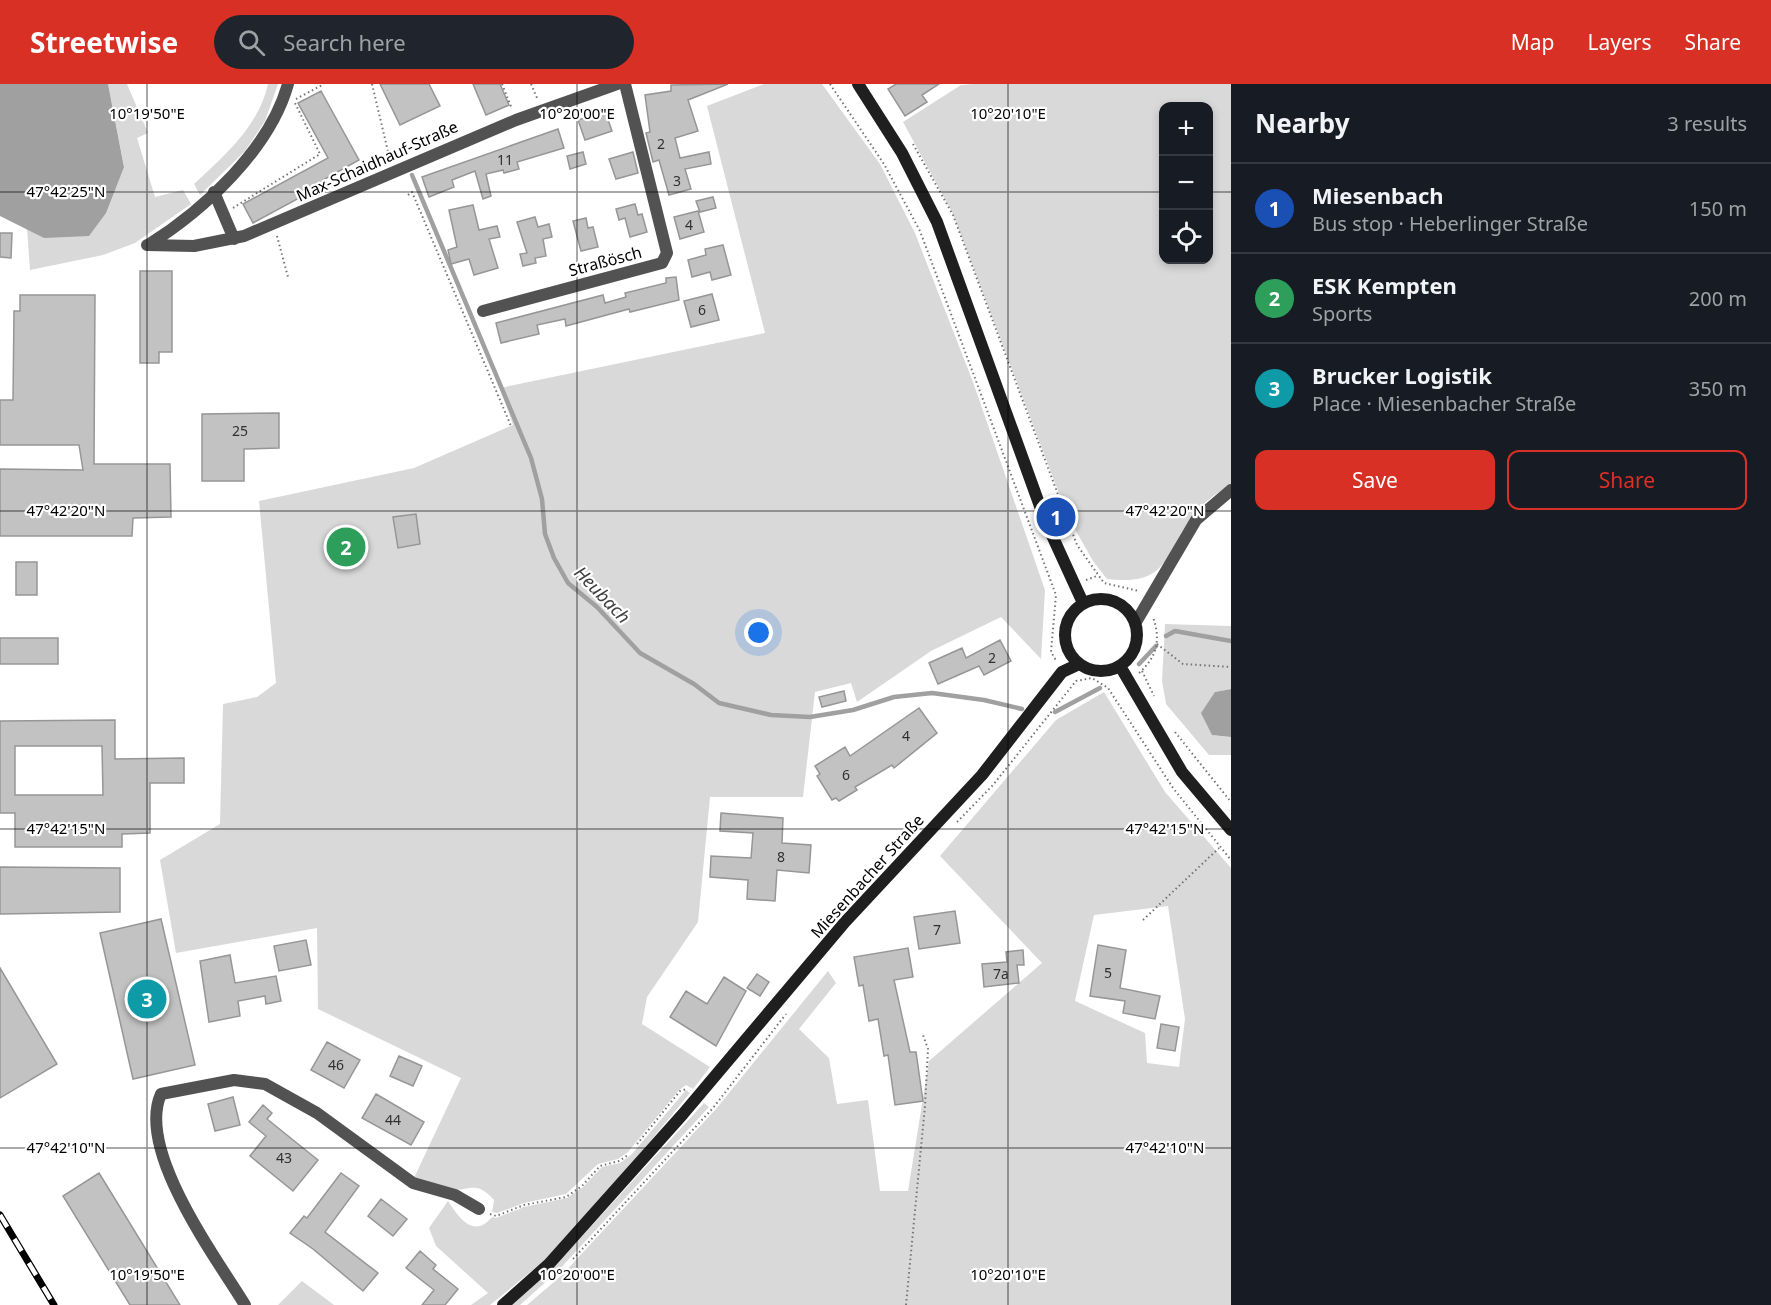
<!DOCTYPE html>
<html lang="en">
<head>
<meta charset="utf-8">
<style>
  body { margin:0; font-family:"Noto Sans",sans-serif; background:#20242c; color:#f1f3f6 }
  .controls { position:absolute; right:18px; top:18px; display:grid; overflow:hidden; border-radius:12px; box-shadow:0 3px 9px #0003 }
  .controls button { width:54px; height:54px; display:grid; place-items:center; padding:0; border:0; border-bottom:2px solid #363941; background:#171b24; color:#f1f3f6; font:30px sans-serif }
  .you { position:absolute; left:759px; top:549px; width:21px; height:21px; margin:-15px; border:4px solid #fff; border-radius:50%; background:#1a73e8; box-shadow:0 0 0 9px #1a73e833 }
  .badge { display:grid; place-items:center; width:39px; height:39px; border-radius:50%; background:#d93025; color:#fff; font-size:20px; font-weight:700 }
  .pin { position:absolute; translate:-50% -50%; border:3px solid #fff; box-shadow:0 2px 6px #0006 }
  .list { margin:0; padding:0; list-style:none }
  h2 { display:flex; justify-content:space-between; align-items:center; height:78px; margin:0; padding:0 24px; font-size:26px }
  h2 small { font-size:20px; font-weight:400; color:#9ea1a6 }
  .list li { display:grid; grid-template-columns:39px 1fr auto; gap:18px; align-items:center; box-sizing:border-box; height:90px; padding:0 24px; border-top:2px solid #363941 }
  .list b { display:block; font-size:22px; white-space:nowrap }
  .list p { margin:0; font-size:20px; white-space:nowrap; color:#9ea1a6 }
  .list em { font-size:20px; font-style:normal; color:#9ea1a6 }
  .actions { display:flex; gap:12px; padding:18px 24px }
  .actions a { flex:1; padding:14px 0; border:2px solid #d93025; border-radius:12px; text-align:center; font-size:21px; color:#d93025 }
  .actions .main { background:#d93025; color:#fff }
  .icon { flex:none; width:33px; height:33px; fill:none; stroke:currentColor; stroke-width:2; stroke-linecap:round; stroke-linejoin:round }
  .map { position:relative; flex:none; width:1231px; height:1221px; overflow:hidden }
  header { display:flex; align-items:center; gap:36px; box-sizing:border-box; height:84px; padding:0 30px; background:#d93025; color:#fff }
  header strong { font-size:28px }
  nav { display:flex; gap:33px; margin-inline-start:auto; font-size:21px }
  .search { width:420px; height:54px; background:#20242c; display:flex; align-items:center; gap:15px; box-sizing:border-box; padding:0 21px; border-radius:33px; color:#9ea1a6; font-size:22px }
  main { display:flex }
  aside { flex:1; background:#171b24 }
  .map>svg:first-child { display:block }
</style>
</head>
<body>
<header>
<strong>Streetwise</strong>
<div class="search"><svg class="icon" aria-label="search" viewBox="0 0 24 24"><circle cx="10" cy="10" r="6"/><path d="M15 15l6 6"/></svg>Search here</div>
<nav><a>Map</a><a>Layers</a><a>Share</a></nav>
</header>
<main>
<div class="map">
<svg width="1231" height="1221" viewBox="0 0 1231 1221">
  <rect width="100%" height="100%" fill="#fff"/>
  <!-- green -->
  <path fill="#d9d9d9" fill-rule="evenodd" d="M108,0H127L148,49L137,54L155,113L183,106L191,120L135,159L103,171L30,186L27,144L44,154L124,82Z
    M268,0H278L265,37L245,67L200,111L194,100C224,72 259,42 268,0Z
    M764,0H822L880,80L915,149L973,298L1045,506L1041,575L1001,533L931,567L857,618L851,599L815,608L803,713H710L698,838L647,913L642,940L710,983L693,1005L686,1001L679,1006L628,1068L618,1075L598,1080L566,1110L524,1119L497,1129L492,1128L494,1116C476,1096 470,1107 451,1106C439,1105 425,1097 414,1094L461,994L318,925L317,844L176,869L160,776L220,740L223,620L257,613L276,599L259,417L414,384L513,341L500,304L765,249L707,22Z
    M974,0H1231V400C1217,409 1202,419 1192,433C1162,472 1170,502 1107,495L1093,477L1068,433L953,130L903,38L961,1ZM1164,22H1208V176H1164Z
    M1165,540L1231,542V605L1215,608L1212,651L1231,653V671H1209L1166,620L1162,597Z
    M1104,608L1165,708L1231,784V1221H527L561,1192L716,1025L828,887L836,899L799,945L829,974L837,1020L868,1016L880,1107H908L929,977L1042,879L940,772L1056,636ZM1168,822L1185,935L1179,983L1147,979L1145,949L1075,917L1094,831Z
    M686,1006L690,1009L628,1084L545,1176L490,1221H471L488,1209L436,1162L429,1144L448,1117C459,1134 474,1155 492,1133L496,1134L524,1123L567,1114L583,1103L602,1083L620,1079L631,1071Z
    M704,1019L709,1023L557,1188L520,1221H510L553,1184Z
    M302,1197L334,1221H278Z"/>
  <!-- water -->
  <path fill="#a0a0a0" d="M0,0H108L124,83L106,129L89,152L44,154L0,132Z
    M1231,605V653L1212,651L1201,629L1215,608Z"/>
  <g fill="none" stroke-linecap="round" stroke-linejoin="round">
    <!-- stream -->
    <path stroke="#a0a0a0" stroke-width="4.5" d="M412,91L531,374L542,415L545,450L554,474L568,499L597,523L640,569L694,600L719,619L771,631L810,633L853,626L894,613L932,609L984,616L1022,625
      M1166,552L1175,547L1231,557
      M1139,580L1156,562
      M1055,628L1100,604"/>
  </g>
  <!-- building -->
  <path fill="#c2c2c2" stroke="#969696" stroke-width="1.5" fill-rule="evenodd" d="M380,0H429L440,22L400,41Z
    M473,0H500L509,21L486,31Z
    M728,0L688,16L698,47L675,54L680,74L709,68L711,80L685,85L691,105L669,111L659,76L653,78L646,49L650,48L645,11L671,7V1Z
    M896,0H939L922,11L927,18L905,32L888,5Z
    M321,7L359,76L323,96L325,100L253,139L243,120L328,74L298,19Z
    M605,27L612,47L585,56L578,36Z
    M558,45L564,64L517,78L519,85L504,89L503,86L486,90L491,112L483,115L475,87L452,96L454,103L429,113L422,93Z
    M583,68L586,80L570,85L567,72Z
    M633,68L638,89L616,95L609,75Z
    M713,113L716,124L700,128L696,117Z
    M635,120L638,131L642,130L647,148L630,153L625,134L619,136L616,125Z
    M473,121L479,146L497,142L500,153L489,155L498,184L474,191L469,175L451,180L448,166L457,163L449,126Z
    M698,127L704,148L680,155L674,133Z
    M535,133L538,143L549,140L552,153L543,155L546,172L535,174L536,179L523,182L520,170L527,169L517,138Z
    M586,134L588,144L593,143L598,163L581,167L573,137Z
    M0,149H12L11,174L0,173Z
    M723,161L731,191L712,196L710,188L692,193L688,176L706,171L705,165Z
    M140,187H172V268H159V279H140Z
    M676,193L679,216L630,228L629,225L566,242L565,235L537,241L539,250L501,259L496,239L603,211L605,219L626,213L625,209L666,199V194Z
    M712,210L719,236L691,243L684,217Z
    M20,211H95L94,380H170L171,433L133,434L132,452H0V385L83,386L79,361H0V316H13L14,227H20Z
    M279,329V364L244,365V397H202V330Z
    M416,430L420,460L398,464L393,433Z
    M16,478H37V511H16Z
    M0,554H58V580H0Z
    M1000,556L1011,577L984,591L979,582L938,600L929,579L962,564L966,574Z
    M844,607L846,617L822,623L819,613Z
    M919,624L937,649L894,684L892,681L855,703L857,706L839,717L836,714L832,716L817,692L820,690L815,682L845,663L850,672Z
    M115,636V675L184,674V699H150V749L122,750V763H15V729H0V637ZM15,662H102L103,711H15Z
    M721,729L783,734L782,759L811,761L809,789L777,786L775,817L747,815L748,796L710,793L711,772L751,774L753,749L720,747Z
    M0,783L120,784V828L0,830Z
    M955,827L960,859L919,865L914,833Z
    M161,835L195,981L133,995L100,849Z
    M306,856L311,881L279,887L274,862Z
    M1098,861L1126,866L1120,904L1160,912L1155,935L1123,929L1125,917L1090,912Z
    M908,864L913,893L894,896L910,968H916L923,1017L895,1021L888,971L884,972L878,935L869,937L863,901L859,902L854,873Z
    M1023,866L1024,881H1017L1019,899L984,903L982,880L1007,878L1006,868Z
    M230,871L235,899L276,892L281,917L266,920L265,912L238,917L240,932L209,938L200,877Z
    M0,884L57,980L0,1014Z
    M757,890L769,898L760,912L747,904Z
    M724,893L746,907L716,962L670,933L686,907L707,920Z
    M1161,940L1179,943L1175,967L1157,964Z
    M327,958L360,976L344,1004L311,986Z
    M399,972L422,982L413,1002L390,992Z
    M376,1010L424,1038L411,1061L362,1034Z
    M233,1013L240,1041L215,1047L208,1020Z
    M263,1021L272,1029L267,1035L318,1076L293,1107L250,1072L266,1052L249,1038Z
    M99,1089L180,1221H130L63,1112Z
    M341,1089L359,1102L325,1148L378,1189L363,1207L313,1165L290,1149L304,1132L307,1134Z
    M381,1115L407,1135L393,1152L368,1132Z
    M420,1167L436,1181L433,1185L458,1205L445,1221H422L434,1206L406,1184Z"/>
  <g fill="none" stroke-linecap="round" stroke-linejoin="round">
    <!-- path -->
    <path stroke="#747474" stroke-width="2" stroke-dasharray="1.5 3" stroke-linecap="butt" d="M372,0L390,76
      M502,0L512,25
      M531,0L537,14
      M830,0L884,80L920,147L1056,511L1051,568L1057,578
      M296,15L324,0
      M913,60L953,131L1077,461L1104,499L1139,507
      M408,111L412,108L511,342
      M233,124L320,70L295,19
      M277,152L288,193
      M1086,496L1097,492
      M1157,560L1183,580L1231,583
      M1142,587L1154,612
      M1139,589C1157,573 1161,556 1153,533
      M1175,648L1231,718
      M957,738L993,701L1076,597L1092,594L1108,604L1173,704L1231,776
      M1143,836L1219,764
      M637,1060L680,1007L687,1005
      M490,1130L496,1132L524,1121L566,1113L582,1102L600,1082L619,1077L628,1071
      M573,1175L713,1024L786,930
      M906,1221L925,1022L928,965L923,951"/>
    <!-- street -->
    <path stroke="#525252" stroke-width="12" d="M214,108L234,155
      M147,161L194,162L244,152L516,36L617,0
      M148,161C204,126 270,65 288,0
      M483,227L662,179L667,169L625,0
      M1136,538L1196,436L1231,406
      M245,1221C215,1172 136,1066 161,1010L234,996L265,1000L317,1029L413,1099L455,1111L479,1125"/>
    <!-- secondary -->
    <path stroke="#1f1f1f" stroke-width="12" d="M858,0L902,69L937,138L1045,436L1083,519
      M1065 551a36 36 0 1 1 72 0a36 36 0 1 1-72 0Z
      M1120,582L1182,688L1231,746
      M503,1221L549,1180L683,1030L845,838L982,691L1062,588L1079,580"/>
    <!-- rail casing -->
    <g stroke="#000" stroke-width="7">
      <path id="rail" d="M0,1131L54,1221"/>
    </g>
    <!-- rail -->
    <use href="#rail" stroke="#fff" stroke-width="4.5" stroke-dasharray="14" stroke-linecap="butt"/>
  </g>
  <!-- ticks -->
  <path fill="none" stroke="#000" stroke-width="1.5" stroke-opacity="0.45" d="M147,0V1221M577,0V1221M1008,0V1221M0,108H1164M1208,108H1231M0,427H1231M0,745H1231M0,1064H1231"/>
  <g text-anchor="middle" stroke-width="4.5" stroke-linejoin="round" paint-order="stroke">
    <!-- number labels -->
    <g font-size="14" fill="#303030">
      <text x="661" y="65">2</text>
      <text x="505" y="81">11</text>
      <text x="677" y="102">3</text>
      <text x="689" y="146">4</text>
      <text x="702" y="231">6</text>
      <text x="240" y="352">25</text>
      <text x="992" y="579">2</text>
      <text x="906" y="657">4</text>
      <text x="846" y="696">6</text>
      <text x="781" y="778">8</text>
      <text x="937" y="851">7</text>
      <text x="1108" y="894">5</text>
      <text x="1001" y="895">7a</text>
      <text x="336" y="986">46</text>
      <text x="393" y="1041">44</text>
      <text x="284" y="1079">43</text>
    </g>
    <!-- street labels -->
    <g font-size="16" fill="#000" stroke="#fff">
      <text transform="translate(377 77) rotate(-24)" y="6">Max-Schaidhauf-Straße</text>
      <text transform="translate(605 177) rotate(-15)" y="6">Straßösch</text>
      <text transform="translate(867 792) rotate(-48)" y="6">Miesenbacher Straße</text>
    </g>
    <!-- water labels -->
    <g font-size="18" font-style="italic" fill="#414141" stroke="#fff">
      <text transform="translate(602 511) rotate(46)" y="6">Heubach</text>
    </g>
  </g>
  <g font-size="15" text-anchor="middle" fill="#000" stroke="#fff" stroke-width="4.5" stroke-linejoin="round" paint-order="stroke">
    <text x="147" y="35">10°19'50"E</text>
    <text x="577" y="35">10°20'00"E</text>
    <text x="1008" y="35">10°20'10"E</text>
    <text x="66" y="113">47°42'25"N</text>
    <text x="66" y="432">47°42'20"N</text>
    <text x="1165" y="432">47°42'20"N</text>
    <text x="66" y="750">47°42'15"N</text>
    <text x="1165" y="750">47°42'15"N</text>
    <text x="66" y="1069">47°42'10"N</text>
    <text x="1165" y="1069">47°42'10"N</text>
    <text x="147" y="1196">10°19'50"E</text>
    <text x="577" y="1196">10°20'00"E</text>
    <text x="1008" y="1196">10°20'10"E</text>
  </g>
</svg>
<div class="controls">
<button>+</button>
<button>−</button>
<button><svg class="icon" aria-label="locate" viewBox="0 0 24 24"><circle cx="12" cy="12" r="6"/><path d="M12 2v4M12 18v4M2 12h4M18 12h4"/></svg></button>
</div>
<div class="you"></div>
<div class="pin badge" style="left:1056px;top:433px;background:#1a4fb4">1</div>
<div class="pin badge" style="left:346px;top:463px;background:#2e9e5b">2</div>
<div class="pin badge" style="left:147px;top:915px;background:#0f9aa8">3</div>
</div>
<aside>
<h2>Nearby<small>3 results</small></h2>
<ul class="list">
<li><span class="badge" style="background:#1a4fb4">1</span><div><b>Miesenbach</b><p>Bus stop · Heberlinger Straße</p></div><em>150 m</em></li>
<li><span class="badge" style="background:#2e9e5b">2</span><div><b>ESK Kempten</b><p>Sports</p></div><em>200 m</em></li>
<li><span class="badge" style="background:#0f9aa8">3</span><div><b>Brucker Logistik</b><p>Place · Miesenbacher Straße</p></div><em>350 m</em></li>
</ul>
<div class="actions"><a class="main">Save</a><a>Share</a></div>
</aside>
</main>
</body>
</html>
